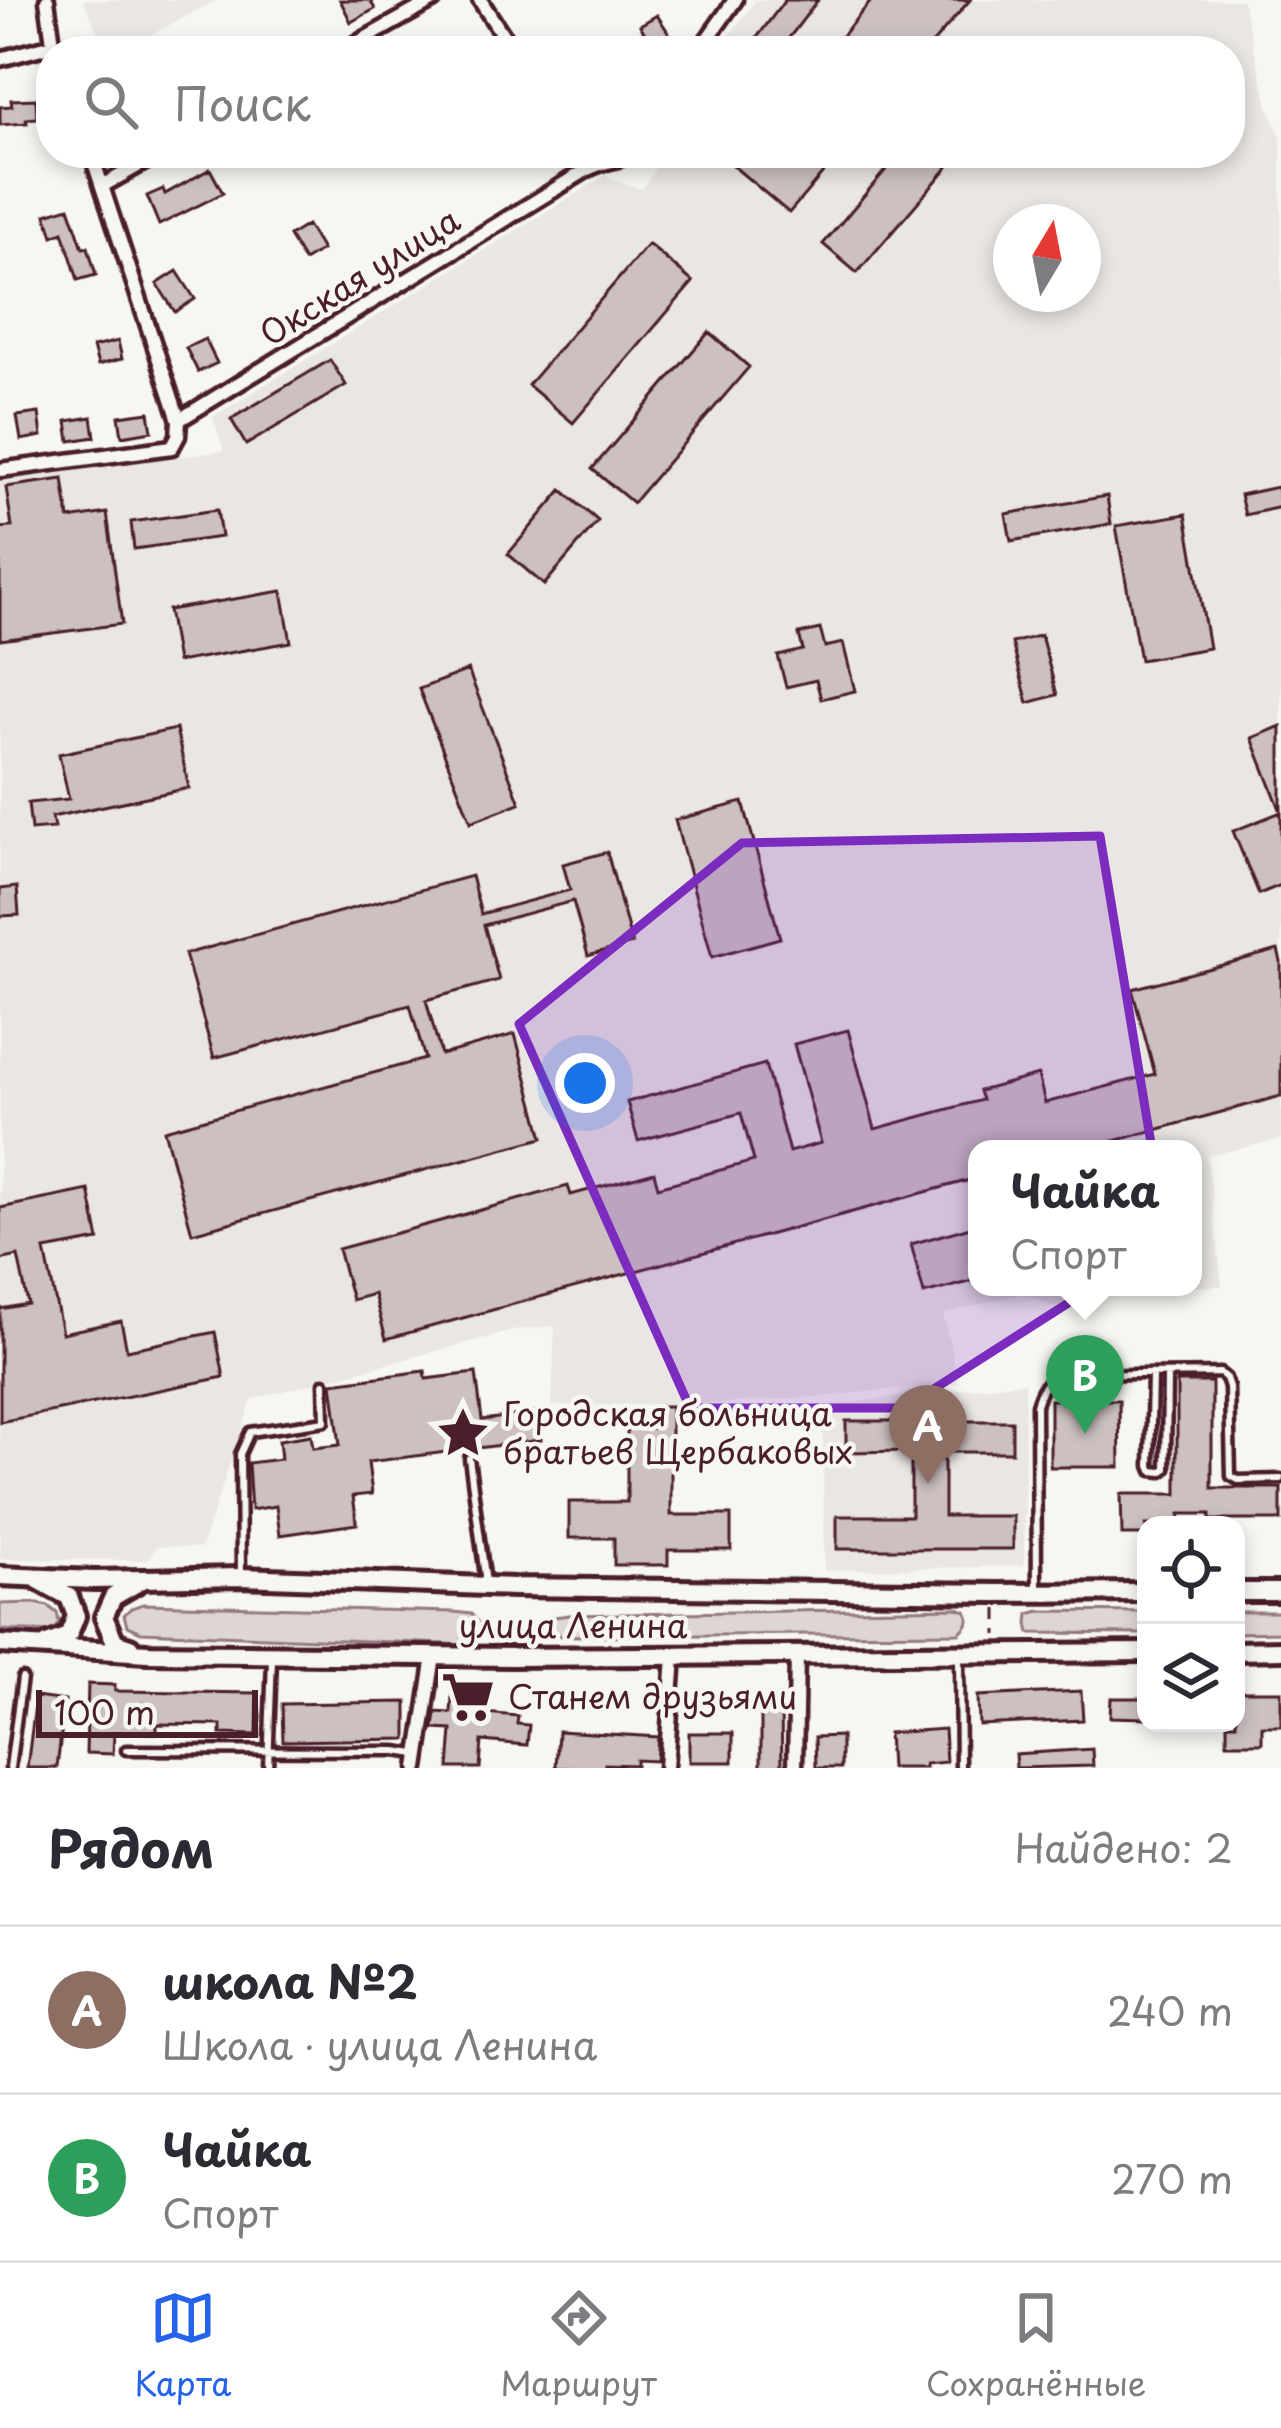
<!DOCTYPE html>
<html lang="ru">
<head>
<meta charset="utf-8">
<style>
  body { margin:0; font-family:"Playpen Sans",sans-serif; background:#f7f7f7; color:#2b2b33 }
  .controls { position:absolute; right:36px; bottom:36px; display:grid; overflow:hidden; border-radius:24px; box-shadow:0 6px 18px #0003 }
  .controls button { width:108px; height:108px; display:grid; place-items:center; padding:0; border:0; border-bottom:3px solid #e1e1e2; background:#fff; color:#2b2b33; font:60px sans-serif }
  .compass { position:absolute; left:993px; top:204px; width:108px; height:108px; border-radius:50%; background:#fff; box-shadow:0 6px 18px #0003; rotate:10deg }
  .scale { position:absolute; left:36px; bottom:30px; width:222px; box-sizing:border-box; padding-left:12px; border:6px solid #4a1f2b; border-top:0; font-size:33px; line-height:42px; white-space:nowrap; color:#4a1f2b; -webkit-text-stroke:9px #f6f6f2; paint-order:stroke }
  .you { position:absolute; left:585px; top:1083px; width:42px; height:42px; margin:-30px; border:9px solid #fff; border-radius:50%; background:#1a73e8; box-shadow:0 0 0 18px #1a73e833 }
  .badge { display:grid; place-items:center; width:78px; height:78px; border-radius:50%; background:#2563eb; color:#fff; font-size:39px; font-weight:700 }
  .pin { position:absolute; translate:-50% -99px; filter:drop-shadow(0 3px 6px #0008) }
  .pin::after { content:''; position:absolute; top:63px; width:42px; height:36px; background:inherit; clip-path:polygon(0 0,100% 0,50% 100%) }
  .popup { position:absolute; left:968px; top:1140px; width:234px; height:156px; box-sizing:border-box; display:grid; place-content:center; border-radius:24px; background:#fff; filter:drop-shadow(0 3px 9px #0005); font-size:39px; white-space:nowrap; color:#7c7c81 }
  .popup b { font-size:45px; color:#2b2b33 }
  .popup::after { content:''; position:absolute; left:50%; top:100%; margin-left:-24px; border:24px solid transparent; border-top-color:#fff }
  .list { margin:0; padding:0; list-style:none }
  h2 { display:flex; justify-content:space-between; align-items:center; height:156px; margin:0; padding:0 48px; font-size:51px }
  h2 small { font-size:39px; font-weight:400; color:#7c7c81 }
  .list li { display:grid; grid-template-columns:78px 1fr auto; gap:36px; align-items:center; box-sizing:border-box; height:168px; padding:0 48px; border-top:3px solid #e1e1e2 }
  .list b { display:block; font-size:45px; white-space:nowrap }
  .list p { margin:0; font-size:39px; white-space:nowrap; color:#7c7c81 }
  .list em { font-size:39px; font-style:normal; color:#7c7c81 }
  .icon { flex:none; width:66px; height:66px; fill:none; stroke:currentColor; stroke-width:2; stroke-linecap:round; stroke-linejoin:round }
  .map { position:relative; flex:none; width:1281px; height:1768px; overflow:hidden }
  .search { position:absolute; background:#fff; box-shadow:0 6px 18px #0003; left:36px; right:36px; top:36px; height:132px; display:flex; align-items:center; gap:30px; box-sizing:border-box; padding:0 42px; border-radius:48px; color:#7c7c81; font-size:45px }
  .sheet { height:492px; background:#fff }
  nav { display:flex; justify-content:space-around; align-items:center; box-sizing:border-box; height:168px; border-top:3px solid #e1e1e2; background:#fff; font-size:33px; color:#7c7c81 }
  nav a { display:grid; justify-items:center; gap:6px }
  nav .on { color:#2563eb }
  .map>svg:first-child { display:block }
</style>
</head>
<body>
<div class="map">
<svg width="1281" height="1768" viewBox="0 0 1281 1768">
  <rect width="100%" height="100%" fill="#f6f6f2"/>
  <filter id="ink" filterUnits="userSpaceOnUse"><feTurbulence type="fractalNoise" baseFrequency=".00833" numOctaves="2"/><feDisplacementMap in="SourceGraphic" scale="24" xChannelSelector="R" yChannelSelector="G"/><feConvolveMatrix kernelMatrix="1 2 1 2 8 2 1 2 1" color-interpolation-filters="sRGB"/></filter>
  <g filter="url(#ink)">
    <!-- built -->
    <path fill="#e9e6e3" fill-rule="evenodd" d="M83,0H217L120,51H107Z
      M756,0H1242L1268,106L1281,137V1139L1207,1156L1222,1286L1193,1287V1149H977V1287H1133L1053,1307L1023,1293L943,1314L959,1383L816,1397L699,1405L552,1406L555,1326L516,1330L252,1399L201,1548L157,1546L147,1560L0,1559V478L224,451L213,417L605,176L642,189L666,153H1230V51H718ZM1011,222H1083V294H1011Z
      M1025,1382L1024,1566L824,1570L823,1406Z"/>
    <!-- green -->
    <path fill="#ddd6d5" stroke="#947a80" stroke-width="3" d="M35,1603L48,1606L57,1613L59,1622L53,1632L0,1630V1604Z
      M143,1604L454,1612L471,1614L479,1624L477,1634L471,1645L141,1632L127,1626L124,1615L131,1608Z
      M957,1608L966,1611C971,1621 967,1626 959,1633L562,1636L547,1631V1622L554,1617L569,1615Z
      M1040,1611L1146,1612V1634L1030,1633L1028,1624L1029,1614Z
      M1236,1612H1281V1632L1236,1633Z"/>
    <!-- building -->
    <path fill="#ccc1c0" stroke="#4a1f2b" stroke-width="3" d="M340,0H370L375,9L351,22Z
      M785,0H818L779,51H747Z
      M872,0H970L926,51H829Z
      M657,15L672,38L654,49L640,25Z
      M36,99L37,118L26,119L27,123L0,125V107L12,106L11,100Z
      M742,153H840L789,213L732,165Z
      M900,153H960L857,273L823,244Z
      M210,169L223,193L159,225L147,196L163,189L165,194Z
      M69,207L83,248L88,247L96,275L78,280L63,232L53,236L46,214Z
      M307,225L322,250L304,261L289,236Z
      M648,244L693,282L573,423L528,385Z
      M177,271L195,299L175,312L157,284Z
      M709,332L749,367L633,503L592,469Z
      M205,339L217,363L198,372L186,348Z
      M118,341L122,359L98,365L93,347Z
      M330,360L346,385L246,445L231,419Z
      M149,412L152,431L122,436L119,416Z
      M39,413L42,436L21,440L17,416Z
      M92,417L95,437L70,441L67,421Z
      M63,479L69,519L107,513L122,624L0,640V528L12,527L6,487Z
      M1277,487L1281,507L1245,515L1240,495Z
      M562,490L598,521L544,585L508,554Z
      M1107,496L1111,524L1011,541L1006,514Z
      M217,510L221,537L134,549L131,522Z
      M1186,514L1209,648L1140,660L1116,526Z
      M282,591L291,642L177,662L168,610Z
      M820,629L825,647L843,643L855,691L821,699L816,680L786,687L778,656L803,650L799,634Z
      M1041,635L1057,695L1028,703L1012,643Z
      M468,670L520,803L471,822L419,689Z
      M1281,726V809H1280L1252,738Z
      M176,729L189,788L52,817L54,828L31,830L28,803L69,799L59,754Z
      M743,802L780,938L712,957L675,820Z
      M1281,812V885L1259,894L1233,831Z
      M607,852L632,944L588,956L573,901L484,925L499,980L426,1000L441,1055L515,1034L543,1138L192,1233L164,1130L425,1059L410,1005L214,1058L185,954L471,876L481,914L570,890L563,864Z
      M17,887L19,915L0,916V889Z
      M1278,950L1281,962V1096L1085,1149H977V1178L386,1339L374,1294L352,1300L338,1249L568,1186L571,1195L654,1172L658,1187L754,1161L741,1113L638,1141L627,1102L765,1064L789,1152L821,1143L794,1044L848,1030L875,1129L982,1100L979,1091L1038,1075L1045,1103L1155,1074L1132,989Z
      M89,1190L99,1240L45,1250L62,1333L121,1321L127,1350L215,1332L224,1377L0,1422V1309L28,1304L18,1256L0,1260V1208Z
      M977,1225V1280L924,1294L911,1244Z
      M425,1371L426,1379L476,1373L482,1420L537,1413L541,1440L368,1462L372,1494L353,1496L357,1524L280,1535L276,1506L251,1510L248,1463L281,1459L279,1440L311,1435L313,1448L340,1445L332,1383Z
      M1177,1382H1212V1488H1281V1520H1210V1514H1180L1179,1525H1146V1535H1122L1121,1494H1177Z
      M1050,1400H1119L1120,1467H1050Z
      M655,1406H671V1515H731V1550H668V1565H614V1538H569V1502H627V1428H655Z
      M846,1421H1012V1452H944V1516H1013V1549H837V1516H911V1451L846,1452Z
      M453,1680L486,1682L484,1713L518,1716L517,1724L529,1725L527,1745L482,1741L480,1768H449L452,1730L434,1729L436,1712L451,1713Z
      M88,1684L115,1685V1691L258,1693L257,1735L221,1734V1725L157,1724V1733L114,1732L113,1754L86,1753Z
      M1081,1691L1083,1720L979,1725L978,1696Z
      M1236,1691H1281V1726H1262V1743H1227V1723H1236Z
      M36,1697L65,1701L57,1768H27Z
      M1111,1698H1146V1718L1110,1717Z
      M407,1702V1739L283,1741L282,1704Z
      M781,1709L782,1768H761V1710Z
      M944,1729L946,1762L925,1764V1768H890L888,1733Z
      M558,1731L658,1737L656,1761L636,1760V1765L605,1764V1768H556Z
      M689,1733H733V1762H689Z
      M841,1736V1768H816L815,1737Z
      M1092,1749L1093,1766L1016,1768L1015,1754Z"/>
    <g fill="none" stroke-linecap="round" stroke-linejoin="round">
      <!-- service casing -->
      <g stroke="#4a1f2b" stroke-width="15">
        <path id="service" d="M1152,1375L1150,1466L1152,1471L1162,1472L1166,1469L1167,1375
          M469,1458L486,1583
          M241,1574L240,1454L250,1432L325,1421L324,1383
          M1037,1589L1036,1405C1039,1396 1042,1386 1050,1380C1063,1372 1195,1374 1220,1373L1226,1378L1229,1387L1231,1476L1238,1480L1281,1479
          M959,1658L960,1768
          M126,1750L396,1751L416,1754
          M10,1768L22,1678
          M268,1768L272,1658"/>
      </g>
      <!-- minor casing -->
      <g stroke="#4a1f2b" stroke-width="21">
        <path id="minor" d="M47,0L54,50
          M480,0L513,51
          M343,51L434,0
          M699,51L735,0
          M0,59L53,45
          M102,186L161,153
          M179,420L588,169C603,160 619,162 633,153
          M0,470L172,447L178,436L179,420L91,153
          M417,1768L434,1656
          M666,1768L674,1656
          M795,1768L797,1655"/>
      </g>
      <!-- secondary casing -->
      <g stroke="#4a1f2b" stroke-width="26">
        <path id="secondary" d="M0,1576L94,1580L240,1577L514,1587L996,1593L1146,1592
          M38,1580L69,1597L76,1616L68,1636L47,1644
          M1236,1592H1281
          M0,1644L147,1653L511,1657L1146,1652
          M130,1647L115,1642L104,1617L113,1597L144,1579
          M1236,1651L1281,1650"/>
      </g>
      <!-- path -->
      <path stroke="#4a1f2b" stroke-width="3" stroke-dasharray="12 9" stroke-linecap="butt" d="M997,1609V1635"/>
      <!-- service -->
      <use href="#service" stroke="#f6f6f2" stroke-width="6"/>
      <!-- minor -->
      <use href="#minor" stroke="#f6f6f2" stroke-width="12"/>
      <!-- secondary -->
      <use href="#secondary" stroke="#f6f6f2" stroke-width="16"/>
    </g>
  </g>
  <!-- marked area -->
  <path fill="#7b2cbf" fill-opacity="0.2" stroke="#7b2cbf" stroke-width="9" stroke-linejoin="round" d="M1100,836L1167,1240L904,1408H690L519,1024L742,843Z"/>
  <!-- icons -->
  <defs>
    <g id="sight-bare" transform="scale(4.14)"><path d="M0-6L1.8-2.2L6-1.7L2.9 1.2L3.7 5.4L0 3.3L-3.7 5.4L-2.9 1.2L-6-1.7L-1.8-2.2Z" fill="#4a1f2b" stroke="#f6f6f2" stroke-width="2.5" paint-order="stroke"/></g>
    <g id="supermarket-bare" transform="scale(4.14)"><path d="M-6-5.5h2.5l.6 2H6L4.5 2H-2.5L-4.4-4H-6ZM-1.5 3.2a1.3 1.3 0 1 0 .1 0ZM3 3.2a1.3 1.3 0 1 0 .1 0Z" fill="#4a1f2b" stroke="#f6f6f2" stroke-width="2.5" paint-order="stroke"/></g>
  </defs>
  <g fill-rule="evenodd">
    <use href="#sight-bare" x="463" y="1433"/>
    <use href="#supermarket-bare" x="468" y="1697"/>
  </g>
  <g text-anchor="middle" stroke-width="9" stroke-linejoin="round" paint-order="stroke">
    <!-- street labels -->
    <g font-size="33" fill="#4a1f2b" stroke="#f6f6f2">
      <text transform="translate(360 277) rotate(-32)" y="12">Окская улица</text>
      <text x="573" y="1638">улица Ленина</text>
    </g>
    <!-- poi labels -->
    <g font-size="33" fill="#4a1f2b" stroke="#f6f6f2" text-anchor="start">
      <text x="503" y="1426">Городская больница<tspan x="503" dy="38">братьев Щербаковых</tspan></text>
      <text x="508" y="1709">Станем друзьями</text>
    </g>
  </g>
</svg>
<div class="controls">
<button><svg class="icon" aria-label="locate" viewBox="0 0 24 24"><circle cx="12" cy="12" r="6"/><path d="M12 2v4M12 18v4M2 12h4M18 12h4"/></svg></button>
<button><svg class="icon" aria-label="layers" viewBox="0 0 24 24"><path d="M12 4l9 5-9 5-9-5zM3 14l9 5 9-5"/></svg></button>
</div>
<svg class="compass" viewBox="-18 -18 36 36"><path d="M0-13l5 13h-10z" fill="#e53935"/><path d="M0 13l5-13h-10z" fill="#7c7c81"/></svg>
<div class="scale">100 m</div>
<div class="you"></div>
<div class="pin badge" style="left:928px;top:1484px;background:#8d6e63">A</div>
<div class="pin badge" style="left:1085px;top:1434px;background:#2e9e5b">B</div>
<div class="popup"><b>Чайка</b>Спорт</div>
<div class="search"><svg class="icon" aria-label="search" viewBox="0 0 24 24"><circle cx="10" cy="10" r="6"/><path d="M15 15l6 6"/></svg>Поиск</div>
</div>
<section class="sheet">
<h2>Рядом<small>Найдено: 2</small></h2>
<ul class="list">
<li><span class="badge" style="background:#8d6e63">A</span><div><b>школа №2</b><p>Школа · улица Ленина</p></div><em>240 m</em></li>
<li><span class="badge" style="background:#2e9e5b">B</span><div><b>Чайка</b><p>Спорт</p></div><em>270 m</em></li>
</ul>
</section>
<nav>
<a class="on"><svg class="icon" aria-label="map" viewBox="0 0 24 24"><path d="M3 6l6-2 6 2 6-2v14l-6 2-6-2-6 2zM9 4v14M15 6v14"/></svg>Карта</a>
<a><svg class="icon" aria-label="directions" viewBox="0 0 24 24"><path d="M12 3l9 9-9 9-9-9zM9 14v-3h6M13 9l2 2-2 2"/></svg>Маршрут</a>
<a><svg class="icon" aria-label="saved" viewBox="0 0 24 24"><path d="M7 4h10v16l-5-4-5 4z"/></svg>Сохранённые</a>
</nav>
</body>
</html>
